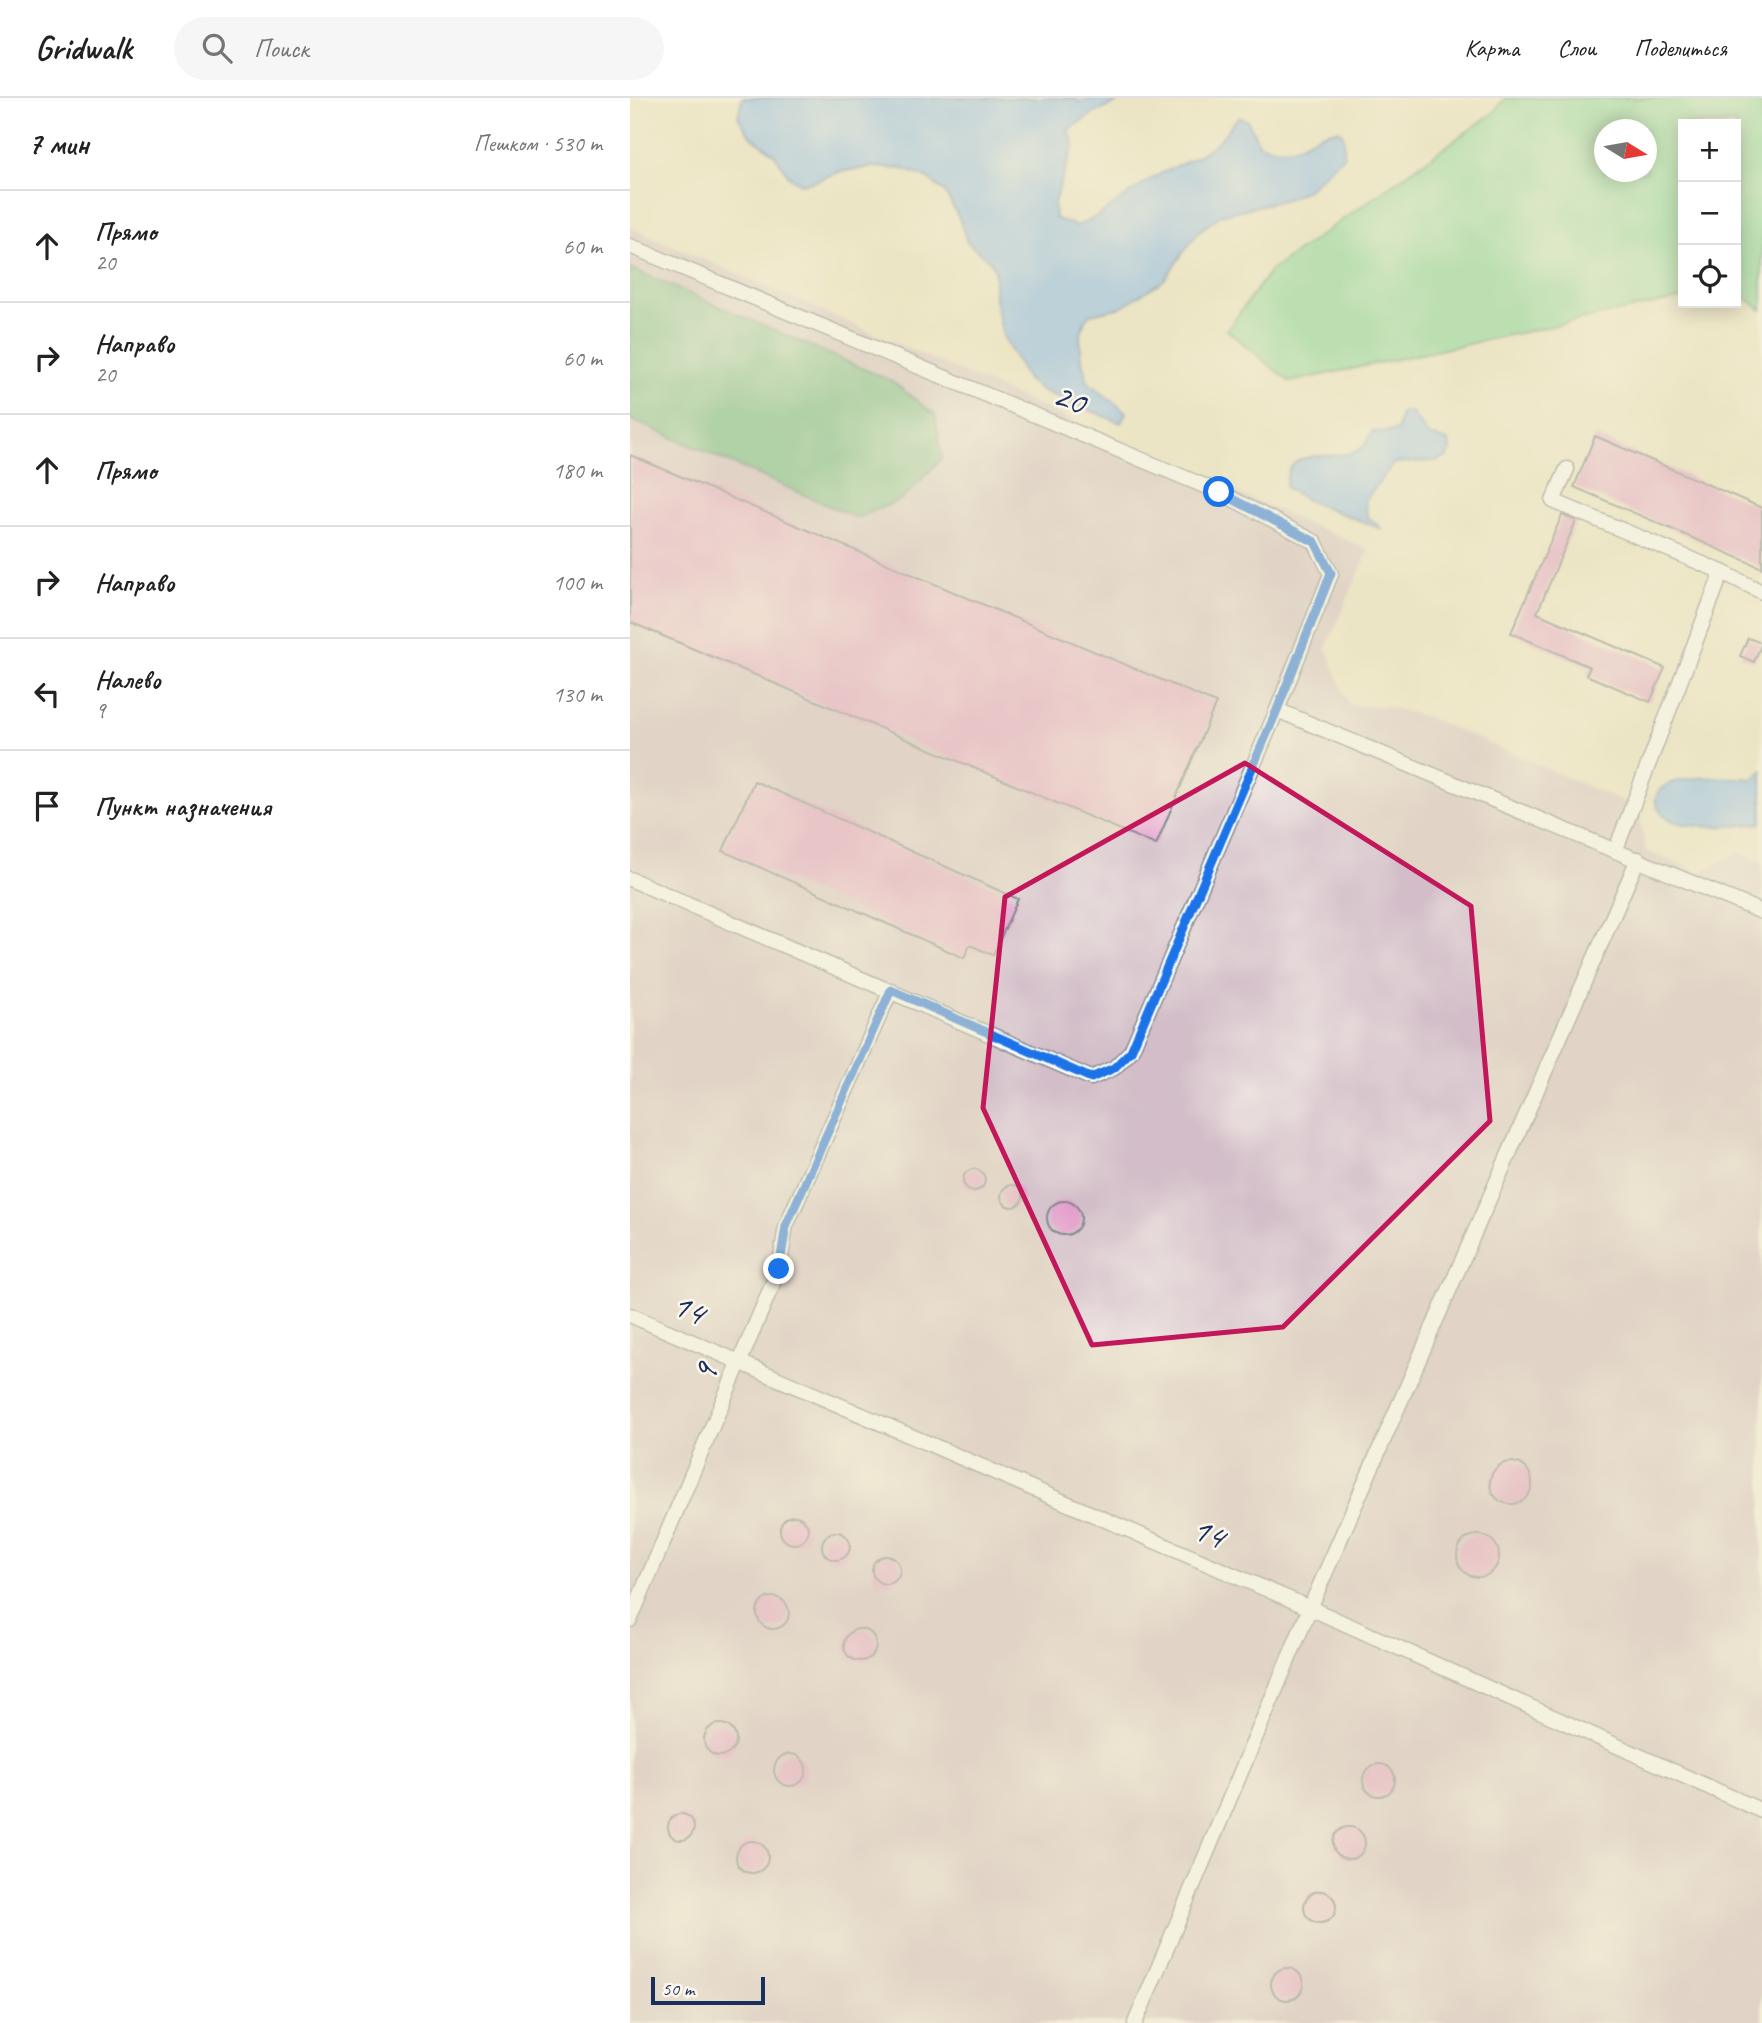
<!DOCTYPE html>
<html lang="ru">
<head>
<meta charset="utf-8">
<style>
  body { margin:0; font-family:Caveat,sans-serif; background:#f6f6f6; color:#222 }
  .controls { position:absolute; right:21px; top:21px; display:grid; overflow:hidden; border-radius:0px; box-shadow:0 4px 18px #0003 }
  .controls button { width:63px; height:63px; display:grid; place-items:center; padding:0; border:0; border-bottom:2px solid #e0e0e0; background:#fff; color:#222; font:35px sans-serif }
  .compass { position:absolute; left:964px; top:21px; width:63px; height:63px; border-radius:50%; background:#fff; box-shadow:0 4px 18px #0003; rotate:101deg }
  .scale { position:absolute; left:21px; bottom:18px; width:114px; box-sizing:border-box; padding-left:7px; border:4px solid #1b2f5e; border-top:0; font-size:19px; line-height:24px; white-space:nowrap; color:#1b2f5e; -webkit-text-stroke:5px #fbf7ec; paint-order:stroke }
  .stop { position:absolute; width:21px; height:21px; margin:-16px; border:5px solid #1a73e8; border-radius:50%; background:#fff }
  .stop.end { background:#1a73e8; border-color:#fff; box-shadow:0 2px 7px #0008 }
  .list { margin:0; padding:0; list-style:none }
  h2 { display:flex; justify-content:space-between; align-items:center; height:91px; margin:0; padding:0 28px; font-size:30px }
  h2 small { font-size:23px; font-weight:400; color:#767676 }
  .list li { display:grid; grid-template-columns:46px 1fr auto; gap:21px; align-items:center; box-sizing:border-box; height:112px; padding:0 28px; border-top:2px solid #e0e0e0 }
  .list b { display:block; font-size:26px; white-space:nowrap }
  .list p { margin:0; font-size:23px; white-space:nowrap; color:#767676 }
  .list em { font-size:23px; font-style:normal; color:#767676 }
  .icon { flex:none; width:38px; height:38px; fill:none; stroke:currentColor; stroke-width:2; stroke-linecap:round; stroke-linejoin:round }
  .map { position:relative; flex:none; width:1132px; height:1925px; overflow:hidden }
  header { display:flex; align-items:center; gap:42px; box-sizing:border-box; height:98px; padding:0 35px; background:#fff; border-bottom:2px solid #e0e0e0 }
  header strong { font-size:33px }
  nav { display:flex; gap:38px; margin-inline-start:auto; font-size:24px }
  .search { width:490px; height:63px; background:#f6f6f6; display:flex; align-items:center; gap:18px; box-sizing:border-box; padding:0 24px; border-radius:38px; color:#767676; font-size:26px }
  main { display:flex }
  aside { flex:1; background:#fff }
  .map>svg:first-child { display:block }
</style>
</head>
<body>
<header>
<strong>Gridwalk</strong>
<div class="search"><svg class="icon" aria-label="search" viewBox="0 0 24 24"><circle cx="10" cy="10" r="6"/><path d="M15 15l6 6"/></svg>Поиск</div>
<nav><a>Карта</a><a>Слои</a><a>Поделиться</a></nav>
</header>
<main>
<aside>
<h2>7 мин<small>Пешком · 530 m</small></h2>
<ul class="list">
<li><svg class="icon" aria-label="ahead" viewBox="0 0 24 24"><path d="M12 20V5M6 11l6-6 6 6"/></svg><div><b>Прямо</b><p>20</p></div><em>60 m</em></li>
<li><svg class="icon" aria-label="right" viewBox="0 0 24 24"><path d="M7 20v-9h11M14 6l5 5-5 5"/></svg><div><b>Направо</b><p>20</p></div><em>60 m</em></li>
<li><svg class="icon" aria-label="ahead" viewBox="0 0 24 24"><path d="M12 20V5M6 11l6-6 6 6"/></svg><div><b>Прямо</b></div><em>180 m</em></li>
<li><svg class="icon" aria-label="right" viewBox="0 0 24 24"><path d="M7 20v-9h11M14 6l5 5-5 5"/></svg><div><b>Направо</b></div><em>100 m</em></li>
<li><svg class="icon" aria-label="left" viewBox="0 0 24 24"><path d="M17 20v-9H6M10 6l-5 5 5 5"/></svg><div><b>Налево</b><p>9</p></div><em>130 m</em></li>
<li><svg class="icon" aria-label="arrive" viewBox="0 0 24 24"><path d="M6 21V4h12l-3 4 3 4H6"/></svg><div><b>Пункт назначения</b></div></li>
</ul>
</aside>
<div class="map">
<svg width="1132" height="1925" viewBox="0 0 1132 1925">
  <rect width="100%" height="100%" fill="#fbf7ec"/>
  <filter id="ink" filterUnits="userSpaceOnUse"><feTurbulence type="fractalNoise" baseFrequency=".0143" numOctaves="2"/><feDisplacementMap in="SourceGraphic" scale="14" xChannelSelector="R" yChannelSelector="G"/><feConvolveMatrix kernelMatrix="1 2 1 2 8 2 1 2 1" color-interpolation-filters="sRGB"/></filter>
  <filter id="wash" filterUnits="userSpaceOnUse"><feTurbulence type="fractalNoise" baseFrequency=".00686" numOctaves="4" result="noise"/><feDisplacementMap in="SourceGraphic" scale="28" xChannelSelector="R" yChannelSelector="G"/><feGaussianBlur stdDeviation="1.57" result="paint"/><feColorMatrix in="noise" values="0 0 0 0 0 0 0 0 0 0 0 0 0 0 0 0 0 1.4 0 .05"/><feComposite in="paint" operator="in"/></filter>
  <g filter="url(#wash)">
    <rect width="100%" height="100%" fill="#ece5c5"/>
    <!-- industrial -->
    <path fill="#d2bdc8" d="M0,129L739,452L696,550L719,607L757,609L797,619L1008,710L1016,753L1070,774L1109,755L1132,765V1925H0Z"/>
    <!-- green -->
    <path fill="#82d89b" stroke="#4e847c" stroke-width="2" fill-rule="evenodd" d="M875,0H1132V212L1106,193V26H1053V200L660,284L597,232L640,173L863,15ZM974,32H1016V74H974Z"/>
    <!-- forest -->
    <path fill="#69b883" stroke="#427470" stroke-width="2" d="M0,170L262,283L305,317L312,360L273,401L227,420L0,321Z"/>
    <!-- water -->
    <path fill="#83b8f1" stroke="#4f74a8" stroke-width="2" d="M112,0H444L448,4L462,1L496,0L463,16L438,32L444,46L424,105L425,120L446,128C475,118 496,95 523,80C545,67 569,61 588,43C597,35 600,26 609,19L618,23L629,46C675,63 679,30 711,33L714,40V58L677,92L656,101L591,117L568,134L534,182L489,210L461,216L455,222L450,239L452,263L458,284L496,314L491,325L415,294L397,282L373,238L365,201V171L360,163L337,144L329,120L314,93L295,79L273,71L243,69L209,74L182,84L170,86L159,78L144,56L120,37L108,19Z
      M781,314L798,337L818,343L820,352L817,359L806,363L764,365L735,403L737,418L752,431L679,403L656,390C655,339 713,370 734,348C737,345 740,338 742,334L767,333L771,315Z
      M1132,673V725C1108,728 1054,734 1035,718C1030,715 1024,705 1026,699C1033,673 1101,680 1123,681Z"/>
    <g id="blocks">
      <!-- building -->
      <path fill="#e39dcb" d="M965,338L1132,410V470L944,389Z
        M0,357L586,605L526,747L0,524Z
        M932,417L946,423L907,515L1035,570L1020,604L956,577L960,569L881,535Z
        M1118,540L1132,545L1124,564L1110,558Z
        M124,683L388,801L363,857L340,847L334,860L93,753Z
        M333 1082a11 11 0 1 1 22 0a11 11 0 1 1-22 0Z
        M371 1098a11 11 0 1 1 22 0a11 11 0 1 1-22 0Z
        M417 1120a17 17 0 1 1 34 0a17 17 0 1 1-34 0Z
        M860 1385a21 21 0 1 1 42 0a21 21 0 1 1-42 0Z
        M150 1432a14 14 0 1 1 28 0a14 14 0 1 1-28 0Z
        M192 1448a14 14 0 1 1 28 0a14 14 0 1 1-28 0Z
        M827 1458a21 21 0 1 1 42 0a21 21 0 1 1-42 0Z
        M242 1472a14 14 0 1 1 28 0a14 14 0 1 1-28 0Z
        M127 1515a16 16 0 1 1 32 0a16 16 0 1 1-32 0Z
        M214 1547a16 16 0 1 1 32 0a16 16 0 1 1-32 0Z
        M74 1642a16 16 0 1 1 32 0a16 16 0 1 1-32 0Z
        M144 1672a16 16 0 1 1 32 0a16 16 0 1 1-32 0Z
        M733 1682a16 16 0 1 1 32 0a16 16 0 1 1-32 0Z
        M38 1729a13 13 0 1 1 26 0a13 13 0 1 1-26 0Z
        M703 1745a16 16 0 1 1 32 0a16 16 0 1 1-32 0Z
        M106 1759a16 16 0 1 1 32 0a16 16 0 1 1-32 0Z
        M674 1809a16 16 0 1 1 32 0a16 16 0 1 1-32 0Z
        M641 1886a16 16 0 1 1 32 0a16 16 0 1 1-32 0Z"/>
    </g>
  </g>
  <g filter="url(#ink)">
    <use href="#blocks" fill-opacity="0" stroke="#848a92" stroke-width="2"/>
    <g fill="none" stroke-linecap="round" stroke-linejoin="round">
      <!-- minor casing -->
      <g stroke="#848a92" stroke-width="17">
        <path id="minor" d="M0,148L589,394L685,444L701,476L647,612L501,953L484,970L461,980L0,781
          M937,371L923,403L1092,474L1132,494
          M647,612L1132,814
          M986,751L1092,474
          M0,1217L680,1510L1132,1713
          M0,1522L149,1171L156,1128L261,892
          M505,1925L680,1510L1008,761"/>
      </g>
      <!-- minor -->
      <use href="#minor" stroke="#fff" stroke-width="14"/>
    </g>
  </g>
  <g fill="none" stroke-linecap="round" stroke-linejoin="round" filter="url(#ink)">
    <!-- route -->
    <path stroke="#1a73e8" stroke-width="9" d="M149,1171L156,1128L261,892L461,980L484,970L501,953L647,612L701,475L685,444L589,394"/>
  </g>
  <!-- marked area -->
  <path d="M0 0H1132V1925H0ZM615,665L841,808L860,1023L653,1229L462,1247L353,1010L375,799Z" fill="#ece5c5" fill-opacity=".55" fill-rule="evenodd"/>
  <path fill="none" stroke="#c2185b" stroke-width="5" stroke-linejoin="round" d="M615,665L841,808L860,1023L653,1229L462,1247L353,1010L375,799Z"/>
  <g text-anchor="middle" stroke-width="5" stroke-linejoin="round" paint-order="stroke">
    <!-- street labels -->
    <g font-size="35" fill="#1b2f5e" stroke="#fbf7ec">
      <text transform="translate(440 300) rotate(23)" y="12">20</text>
      <text transform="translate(59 1210) rotate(24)" y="12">14</text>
      <text transform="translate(74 1274) rotate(-67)" y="12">9</text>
      <text transform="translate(579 1434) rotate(23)" y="12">14</text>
    </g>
  </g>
</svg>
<div class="controls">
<button>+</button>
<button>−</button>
<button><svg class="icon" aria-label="locate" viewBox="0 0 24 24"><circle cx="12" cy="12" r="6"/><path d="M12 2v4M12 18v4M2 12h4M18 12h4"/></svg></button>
</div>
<svg class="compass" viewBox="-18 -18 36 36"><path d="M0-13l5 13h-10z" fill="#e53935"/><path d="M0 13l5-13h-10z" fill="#767676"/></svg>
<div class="scale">50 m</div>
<div class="stop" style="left:589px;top:394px"></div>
<div class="stop end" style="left:149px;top:1171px"></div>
</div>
</main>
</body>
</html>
